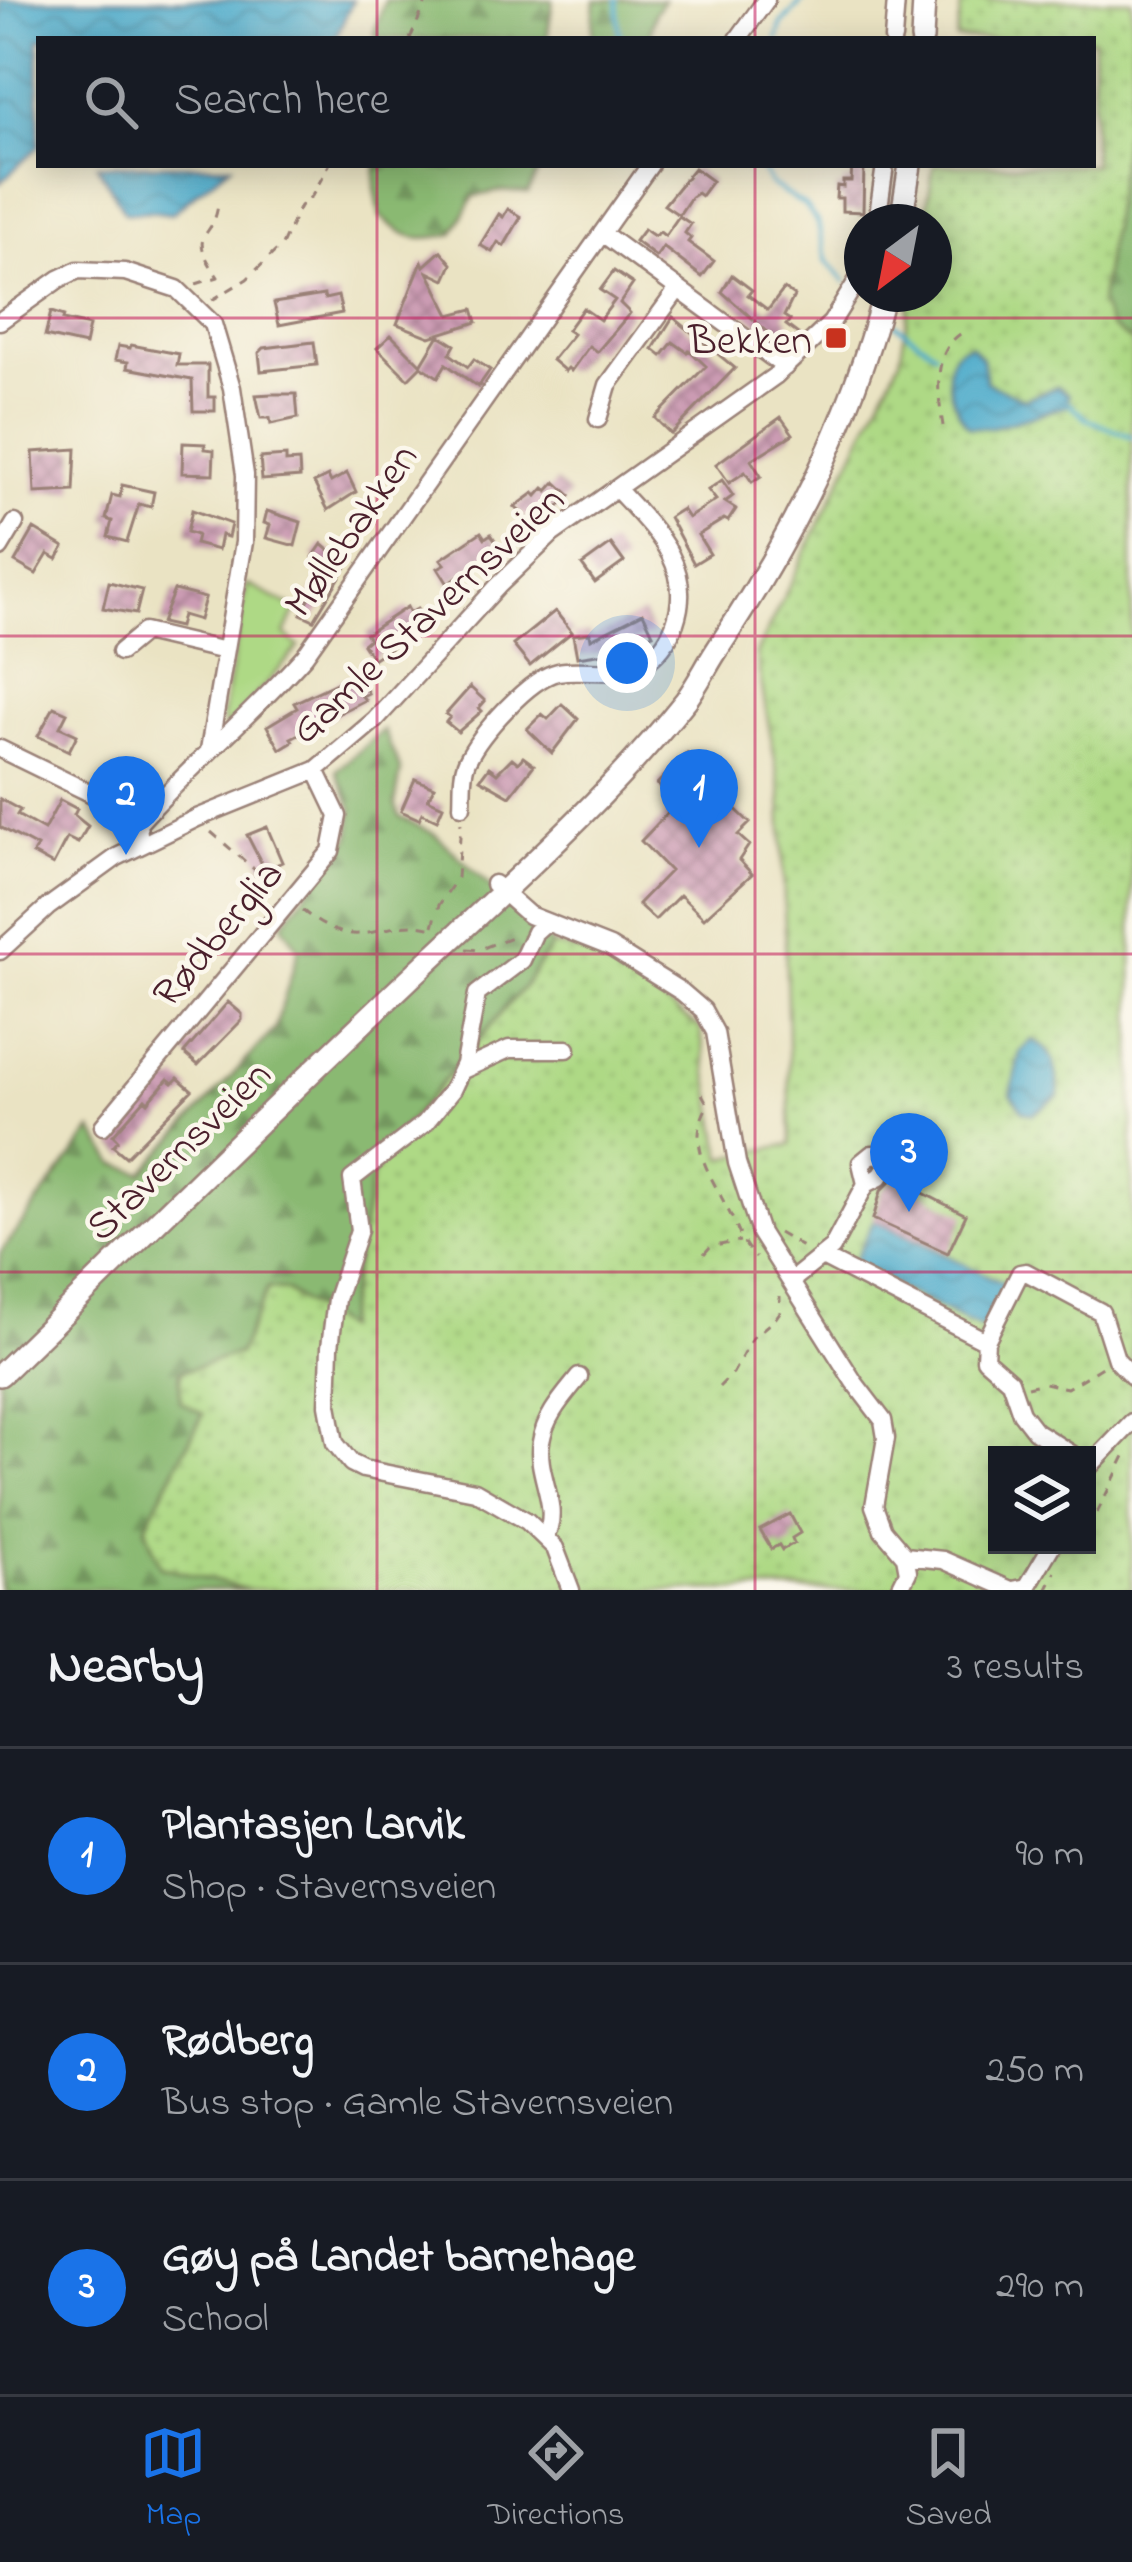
<!DOCTYPE html>
<html lang="en">
<head>
<meta charset="utf-8">
<style>
  body { margin:0; font-family:"Indie Flower",sans-serif; background:#20242c; color:#f1f3f6 }
  .controls { position:absolute; right:36px; bottom:36px; display:grid; overflow:hidden; border-radius:0px; box-shadow:0 6px 30px #0003 }
  .controls button { width:108px; height:108px; display:grid; place-items:center; padding:0; border:0; border-bottom:3px solid #363941; background:#171b24; color:#f1f3f6; font:60px sans-serif }
  .compass { position:absolute; left:844px; top:204px; width:108px; height:108px; border-radius:50%; background:#171b24; box-shadow:0 6px 30px #0003; rotate:212deg }
  .you { position:absolute; left:627px; top:663px; width:42px; height:42px; margin:-30px; border:9px solid #fff; border-radius:50%; background:#1a73e8; box-shadow:0 0 0 18px #1a73e833 }
  .badge { display:grid; place-items:center; width:78px; height:78px; border-radius:50%; background:#1a73e8; color:#fff; font-size:39px; font-weight:700 }
  .pin { position:absolute; translate:-50% -99px; filter:drop-shadow(0 3px 6px #0008) }
  .pin::after { content:''; position:absolute; top:63px; width:42px; height:36px; background:inherit; clip-path:polygon(0 0,100% 0,50% 100%) }
  .list { margin:0; padding:0; list-style:none }
  h2 { display:flex; justify-content:space-between; align-items:center; height:156px; margin:0; padding:0 48px; font-size:51px }
  h2 small { font-size:39px; font-weight:400; color:#9ea1a6 }
  .list li { display:grid; grid-template-columns:78px 1fr auto; gap:36px; align-items:center; box-sizing:border-box; height:216px; padding:0 48px; border-top:3px solid #363941 }
  .list b { display:block; font-size:45px; white-space:nowrap }
  .list p { margin:0; font-size:39px; white-space:nowrap; color:#9ea1a6 }
  .list em { font-size:39px; font-style:normal; color:#9ea1a6 }
  .icon { flex:none; width:66px; height:66px; fill:none; stroke:currentColor; stroke-width:2; stroke-linecap:round; stroke-linejoin:round }
  .map { position:relative; flex:none; width:1132px; height:1590px; overflow:hidden }
  .search { position:absolute; background:#171b24; box-shadow:0 6px 30px #0003; left:36px; right:36px; top:36px; height:132px; display:flex; align-items:center; gap:30px; box-sizing:border-box; padding:0 42px; border-radius:0px; color:#9ea1a6; font-size:45px }
  .sheet { height:804px; background:#171b24 }
  nav { display:flex; justify-content:space-around; align-items:center; box-sizing:border-box; height:168px; border-top:3px solid #363941; background:#171b24; font-size:33px; color:#9ea1a6 }
  nav a { display:grid; justify-items:center; gap:6px }
  nav .on { color:#1a73e8 }
  .map>svg:first-child { display:block }
</style>
</head>
<body>
<div class="map">
<svg width="1132" height="1590" viewBox="0 0 1132 1590">
  <defs>
    <pattern id="grass-dots" width="8" height="8" patternUnits="userSpaceOnUse" patternTransform="scale(3)"><rect width="8" height="8" fill="#aed985"/><path d="M2 2h.1M6 6h.1" fill="none" stroke="#97ba73" stroke-width="1.8" stroke-linecap="round"/></pattern>
    <pattern id="forest-firs" width="22" height="20" patternUnits="userSpaceOnUse" patternTransform="scale(3)"><rect width="22" height="20" fill="#8ab972"/><path d="M5 1l3.5 6h-7zM16 11l3.5 6h-7z" fill="#73965e"/></pattern>
    <pattern id="water-waves" width="16" height="10" patternUnits="userSpaceOnUse" patternTransform="scale(3)"><rect width="16" height="10" fill="#4dabcb"/><path d="M0 5q4-4 8 0t8 0" fill="none" stroke="#428ba5"/></pattern>
    <pattern id="building-cross-hatch" width="8" height="8" patternUnits="userSpaceOnUse" patternTransform="scale(3)"><rect width="8" height="8" fill="#cc9cb4"/><path d="M0 0l8 8M0 8l8-8" fill="none" stroke="#a87f93"/></pattern>
  </defs>
  <rect width="100%" height="100%" fill="#fbf7ec"/>
  <filter id="ink" filterUnits="userSpaceOnUse"><feTurbulence type="fractalNoise" baseFrequency=".00833" numOctaves="2"/><feDisplacementMap in="SourceGraphic" scale="24" xChannelSelector="R" yChannelSelector="G"/><feConvolveMatrix kernelMatrix="1 2 1 2 8 2 1 2 1" color-interpolation-filters="sRGB"/></filter>
  <filter id="wash" filterUnits="userSpaceOnUse"><feTurbulence type="fractalNoise" baseFrequency=".004" numOctaves="4" result="noise"/><feDisplacementMap in="SourceGraphic" scale="48" xChannelSelector="R" yChannelSelector="G"/><feGaussianBlur stdDeviation="2.7" result="paint"/><feColorMatrix in="noise" values="0 0 0 0 0 0 0 0 0 0 0 0 0 0 0 0 0 1.4 0 .05"/><feComposite in="paint" operator="in"/></filter>
  <g filter="url(#wash)">
    <rect width="100%" height="100%" fill="#eae3c3"/>
    <!-- grass -->
    <path fill="url(#grass-dots)" stroke="#7c7c58" stroke-width="3" fill-rule="evenodd" d="M962,0H1132V1590H248L160,1567L145,1526L203,1414L180,1401V1371L238,1354L268,1288L285,1290L343,1328L375,1161L524,986L552,945L598,955L700,1028L723,1158L791,1144L781,794L756,654L900,359L911,294H934V222H924L934,165H1093V39H956ZM997,1455H1087V1545H997Z"/>
    <!-- forest -->
    <path fill="url(#forest-firs)" stroke="#6a6c4e" stroke-width="3" d="M385,0H553L547,39H378L374,33Z
      M595,0H664L655,12L649,39H592Z
      M1132,81V342L1110,327L1100,303Z
      M376,165H541L528,193L502,191L474,196L453,234C416,242 408,239 380,216L375,187Z
      M383,730L401,771L395,804L400,817L436,835L552,945L524,986L375,1161L343,1328L285,1290L268,1288L238,1354L180,1372V1401L203,1414L145,1527L160,1567L248,1590H0V1253L92,1130L115,1164L143,1173L275,1029L299,949L282,924L350,838L353,809L336,771Z"/>
    <!-- green -->
    <path fill="#aed985" stroke="#7c7c58" stroke-width="3" d="M247,584L296,609L285,634L299,647L227,728L222,718Z"/>
    <!-- water -->
    <path fill="url(#water-waves)" stroke="#4c657b" stroke-width="3" d="M0,0H353L335,39H39V146L0,183Z
      M97,165H231L171,214L151,211L125,213Z
      M971,345L982,358L986,382L1024,399L1057,387L1069,395L1067,406L990,428L969,427C951,407 932,351 971,345Z
      M1032,1040C1056,1049 1057,1073 1059,1096L1033,1114L1023,1111L1011,1094L1020,1052Z
      M874,1220L1005,1284L982,1329L852,1265Z"/>
    <g fill="none" stroke-linecap="round" stroke-linejoin="round">
      <!-- stream -->
      <path stroke="#4dabcb" stroke-width="4.5" d="M617,0L620,39
        M777,39L781,25L803,0
        M759,165L771,185L805,206L818,223L826,260L845,281
        M895,324L935,352
        M1069,403L1087,419L1132,437"/>
    </g>
    <g id="blocks">
      <!-- building -->
      <path fill="url(#building-cross-hatch)" d="M852,165H864L863,212L842,211V198H836L837,186L843,187V181H851Z
        M694,168L712,181L701,196L697,193L691,197L679,215L664,205Z
        M508,209L521,217L504,246L498,242L492,252L480,245L499,214L503,217Z
        M679,216L691,224L685,233L691,238L688,242L714,261L702,277L663,247L656,257L635,241L644,229L654,236L660,232L665,236Z
        M441,251L452,264L445,280L428,272L450,315L473,309L477,322L430,337L397,324L422,261L424,266Z
        M614,271L633,284L620,303L630,313L597,352L589,346L571,371L568,368L565,371L552,360L573,334L567,330L583,308L600,320L615,300L600,290Z
        M732,275L752,290L748,295L768,310L784,289L794,296L784,316L790,320L786,325L798,334L786,348L722,292Z
        M324,295L325,299L338,296L342,313L279,325L274,303Z
        M51,312L64,316L63,320L89,326L85,345L45,336Z
        M673,317L735,368L671,434L655,418L706,366L689,350L687,352L673,342L662,356L653,349Z
        M391,335L421,365L439,335L455,345L450,354L468,367L474,359L490,370L478,387L446,364L438,377L421,366L408,379L377,348Z
        M314,342L317,365L261,371L259,353L264,348Z
        M131,345L179,354L177,365H208V397H215V411H193L192,380L127,368L128,362L115,360L118,346L130,348Z
        M272,394H296L298,418L271,424L270,418H261L256,395Z
        M781,417L793,434L751,460L761,476L752,482L745,472L729,483L716,464Z
        M183,443L205,444V449L214,450L213,474L182,473Z
        M76,449L74,491L35,493L33,452Z
        M286,456V462L299,461L300,477L262,480L260,458Z
        M347,473L356,492L328,510L314,483L328,476L331,482Z
        M722,480L733,496L725,502L736,509L728,521L724,519L698,535L710,554L694,564L669,517L682,509L688,518L716,500L708,490Z
        M556,482L570,495L554,512L547,506L532,523L515,507L534,493L537,496L544,488L548,491Z
        M122,485L154,492L151,507L139,504L127,542L108,537L112,521L106,519L112,495L120,497Z
        M192,510L231,524L228,537L221,535L218,550L195,544L197,535L187,532Z
        M267,511L301,522L295,546L266,538L270,525L264,523Z
        M34,529L64,547L57,559L48,554L36,574L15,562Z
        M481,532L485,538L491,534L501,549L448,584L438,568L445,564L441,559Z
        M322,544L347,565L314,620L301,614L326,566L313,557Z
        M611,544L624,562L595,583L582,565Z
        M109,582L142,590L136,614L103,608Z
        M174,590L205,598L199,620L182,615L179,627L161,623Z
        M407,607L410,613L417,609L426,624L373,659L363,644L369,639L366,634Z
        M555,611L572,632L530,666L513,645Z
        M643,613L653,634L611,652L577,657L573,635L590,633L591,639Z
        M351,676L354,683L360,679L368,693L362,696L365,700L291,738L293,741L280,749L267,726L297,708L294,703Z
        M470,687L485,701L479,708L482,711L458,732L446,722L450,717L446,714Z
        M562,704L578,719L552,753L527,729L542,714L548,719Z
        M54,707L67,713L60,727L77,735L69,751L38,736Z
        M687,753L707,773L694,787L713,807L723,797L750,823L738,835L749,845L739,860L752,874L704,918L680,895L655,920L638,904L670,871L641,841L677,803L657,784Z
        M523,757L534,765L510,796L480,779L489,767L497,773L512,758L518,763Z
        M415,779L434,787L428,799L443,806L437,820L422,813L419,819L401,811Z
        M0,799L20,810L17,815L44,830L60,800L77,809L74,815L88,826L78,843L67,838L53,865L33,854L37,847L0,827Z
        M267,827L282,862L265,870L247,835Z
        M228,1002L242,1014V1020L198,1065L184,1053Z
        M178,1078L192,1090L126,1157L113,1146L118,1140L113,1135L145,1099L148,1102L168,1079L173,1083Z
        M894,1178L966,1215L948,1253L873,1219L881,1191Z
        M790,1514L800,1533L792,1538L794,1543L782,1550L779,1545L771,1549L760,1530Z"/>
    </g>
  </g>
  <g filter="url(#ink)">
    <use href="#blocks" fill-opacity="0" stroke="#9a8177" stroke-width="3"/>
    <g fill="none" stroke-linecap="round" stroke-linejoin="round">
      <!-- minor casing -->
      <g stroke="#9a8177" stroke-width="21">
        <path id="minor" d="M738,39L766,0
          M893,39L896,0
          M877,222L885,165
          M602,233L785,367
          M0,321L59,279L78,270L125,272L177,289L213,324L232,388L245,475L244,542L209,750
          M598,419L608,385L678,289
          M0,548L15,523
          M120,652L144,632L225,651
          M0,749L121,808L138,824
          M462,806C463,792 461,774 467,761C480,734 529,678 558,672C583,667 619,678 641,665C657,656 669,640 675,623C695,566 654,529 617,489
          M140,844L138,824C192,764 252,715 305,655L650,165
          M494,884L529,915L610,947L682,992L703,1010L715,1032L737,1163L760,1233L854,1382L883,1420L886,1438L874,1506L883,1530L905,1556L908,1572L899,1590
          M545,923L535,932L522,960L477,994L464,1064L452,1090L425,1123L352,1179L359,1230L336,1299L330,1347L328,1405L335,1443L351,1463L363,1469L475,1491L527,1521L555,1548L571,1590
          M0,951L48,907L117,857L197,818L316,770L375,720L498,586L552,534L775,376L831,323L862,273
          M463,1070L509,1049H567
          M103,1126L331,851L338,816L316,770
          M872,1154L881,1155L887,1165L880,1177L866,1184L861,1163Z
          M824,1258L986,1341
          M791,1281L832,1248L866,1184
          M1073,1455L1035,1431L1021,1413L1010,1381L985,1359L986,1341L1020,1273L1026,1272L1101,1312L1116,1359L1132,1376
          M1087,1469L1132,1422
          M546,1535C561,1506 535,1474 541,1442C545,1416 563,1397 579,1377
          M905,1556L943,1560L1011,1590
          M1013,1590L1027,1587L1052,1545"/>
      </g>
      <!-- major casing -->
      <g stroke="#9a8177" stroke-width="26">
        <path id="major" d="M922,39L924,0
          M901,222L910,165
          M0,1375C135,1244 268,1112 405,983C501,892 603,804 686,700C697,685 705,669 715,653C790,540 849,426 884,294"/>
      </g>
      <!-- path -->
      <path stroke="#9a8177" stroke-width="3" stroke-dasharray="9 9" stroke-linecap="butt" d="M410,39L427,0
        M196,284L218,277C185,229 213,243 218,205
        M212,300L247,279L282,245L300,206L312,196L329,165
        M943,426C938,394 931,352 963,332
        M211,832L276,888
        M302,910C365,963 385,909 438,930
        M433,926L439,905L457,878L461,822
        M467,949L478,950L514,936
        M702,1094L708,1105C685,1144 711,1175 728,1210C738,1228 740,1242 756,1258
        M778,1233L806,1249
        M704,1254L710,1247L740,1241
        M719,1387L733,1373L752,1338L775,1319L780,1312V1296
        M1027,1387L1044,1383L1067,1388L1105,1365
        M1089,1529L1128,1450
        M1046,1590L1055,1572"/>
      <!-- minor -->
      <use href="#minor" stroke="#fff" stroke-width="16"/>
      <!-- major -->
      <use href="#major" stroke="#fff" stroke-width="21"/>
    </g>
  </g>
  <!-- grid -->
  <path fill="none" stroke="#c2185b" stroke-width="3" stroke-opacity="0.55" d="M377,0V39M755,0V39M377,165V1590M755,165V1590M0,318H1132M0,636H1132M0,954H1132M0,1272H1132"/>
  <!-- markers -->
  <rect fill="#c8321e" stroke="#fbf7ec" stroke-width="4.5" x="824" y="326" width="24" height="24" rx="6"/>
  <g text-anchor="middle" stroke-width="9" stroke-linejoin="round" paint-order="stroke">
    <!-- poi labels -->
    <g font-size="42" fill="#4a1f2b" stroke="#fbf7ec" text-anchor="end">
      <text x="812" y="353">Bekken</text>
    </g>
    <!-- street labels -->
    <g font-size="42" fill="#4a1f2b" stroke="#fbf7ec">
      <text transform="translate(349 529) rotate(-55)" y="15">Møllebakken</text>
      <text transform="translate(426 613) rotate(-43)" y="15">Gamle Stavernsveien</text>
      <text transform="translate(216 932) rotate(-50)" y="15">Rødberglia</text>
      <text transform="translate(177 1149) rotate(-44)" y="15">Stavernsveien</text>
    </g>
  </g>
</svg>
<div class="controls">
<button><svg class="icon" aria-label="layers" viewBox="0 0 24 24"><path d="M12 4l9 5-9 5-9-5zM3 14l9 5 9-5"/></svg></button>
</div>
<svg class="compass" viewBox="-18 -18 36 36"><path d="M0-13l5 13h-10z" fill="#e53935"/><path d="M0 13l5-13h-10z" fill="#9ea1a6"/></svg>
<div class="you"></div>
<div class="pin badge" style="left:699px;top:848px">1</div>
<div class="pin badge" style="left:126px;top:855px">2</div>
<div class="pin badge" style="left:909px;top:1212px">3</div>
<div class="search"><svg class="icon" aria-label="search" viewBox="0 0 24 24"><circle cx="10" cy="10" r="6"/><path d="M15 15l6 6"/></svg>Search here</div>
</div>
<section class="sheet">
<h2>Nearby<small>3 results</small></h2>
<ul class="list">
<li><span class="badge">1</span><div><b>Plantasjen Larvik</b><p>Shop · Stavernsveien</p></div><em>90 m</em></li>
<li><span class="badge">2</span><div><b>Rødberg</b><p>Bus stop · Gamle Stavernsveien</p></div><em>250 m</em></li>
<li><span class="badge">3</span><div><b>Gøy på Landet barnehage</b><p>School</p></div><em>290 m</em></li>
</ul>
</section>
<nav>
<a class="on"><svg class="icon" aria-label="map" viewBox="0 0 24 24"><path d="M3 6l6-2 6 2 6-2v14l-6 2-6-2-6 2zM9 4v14M15 6v14"/></svg>Map</a>
<a><svg class="icon" aria-label="directions" viewBox="0 0 24 24"><path d="M12 3l9 9-9 9-9-9zM9 14v-3h6M13 9l2 2-2 2"/></svg>Directions</a>
<a><svg class="icon" aria-label="saved" viewBox="0 0 24 24"><path d="M7 4h10v16l-5-4-5 4z"/></svg>Saved</a>
</nav>
</body>
</html>
